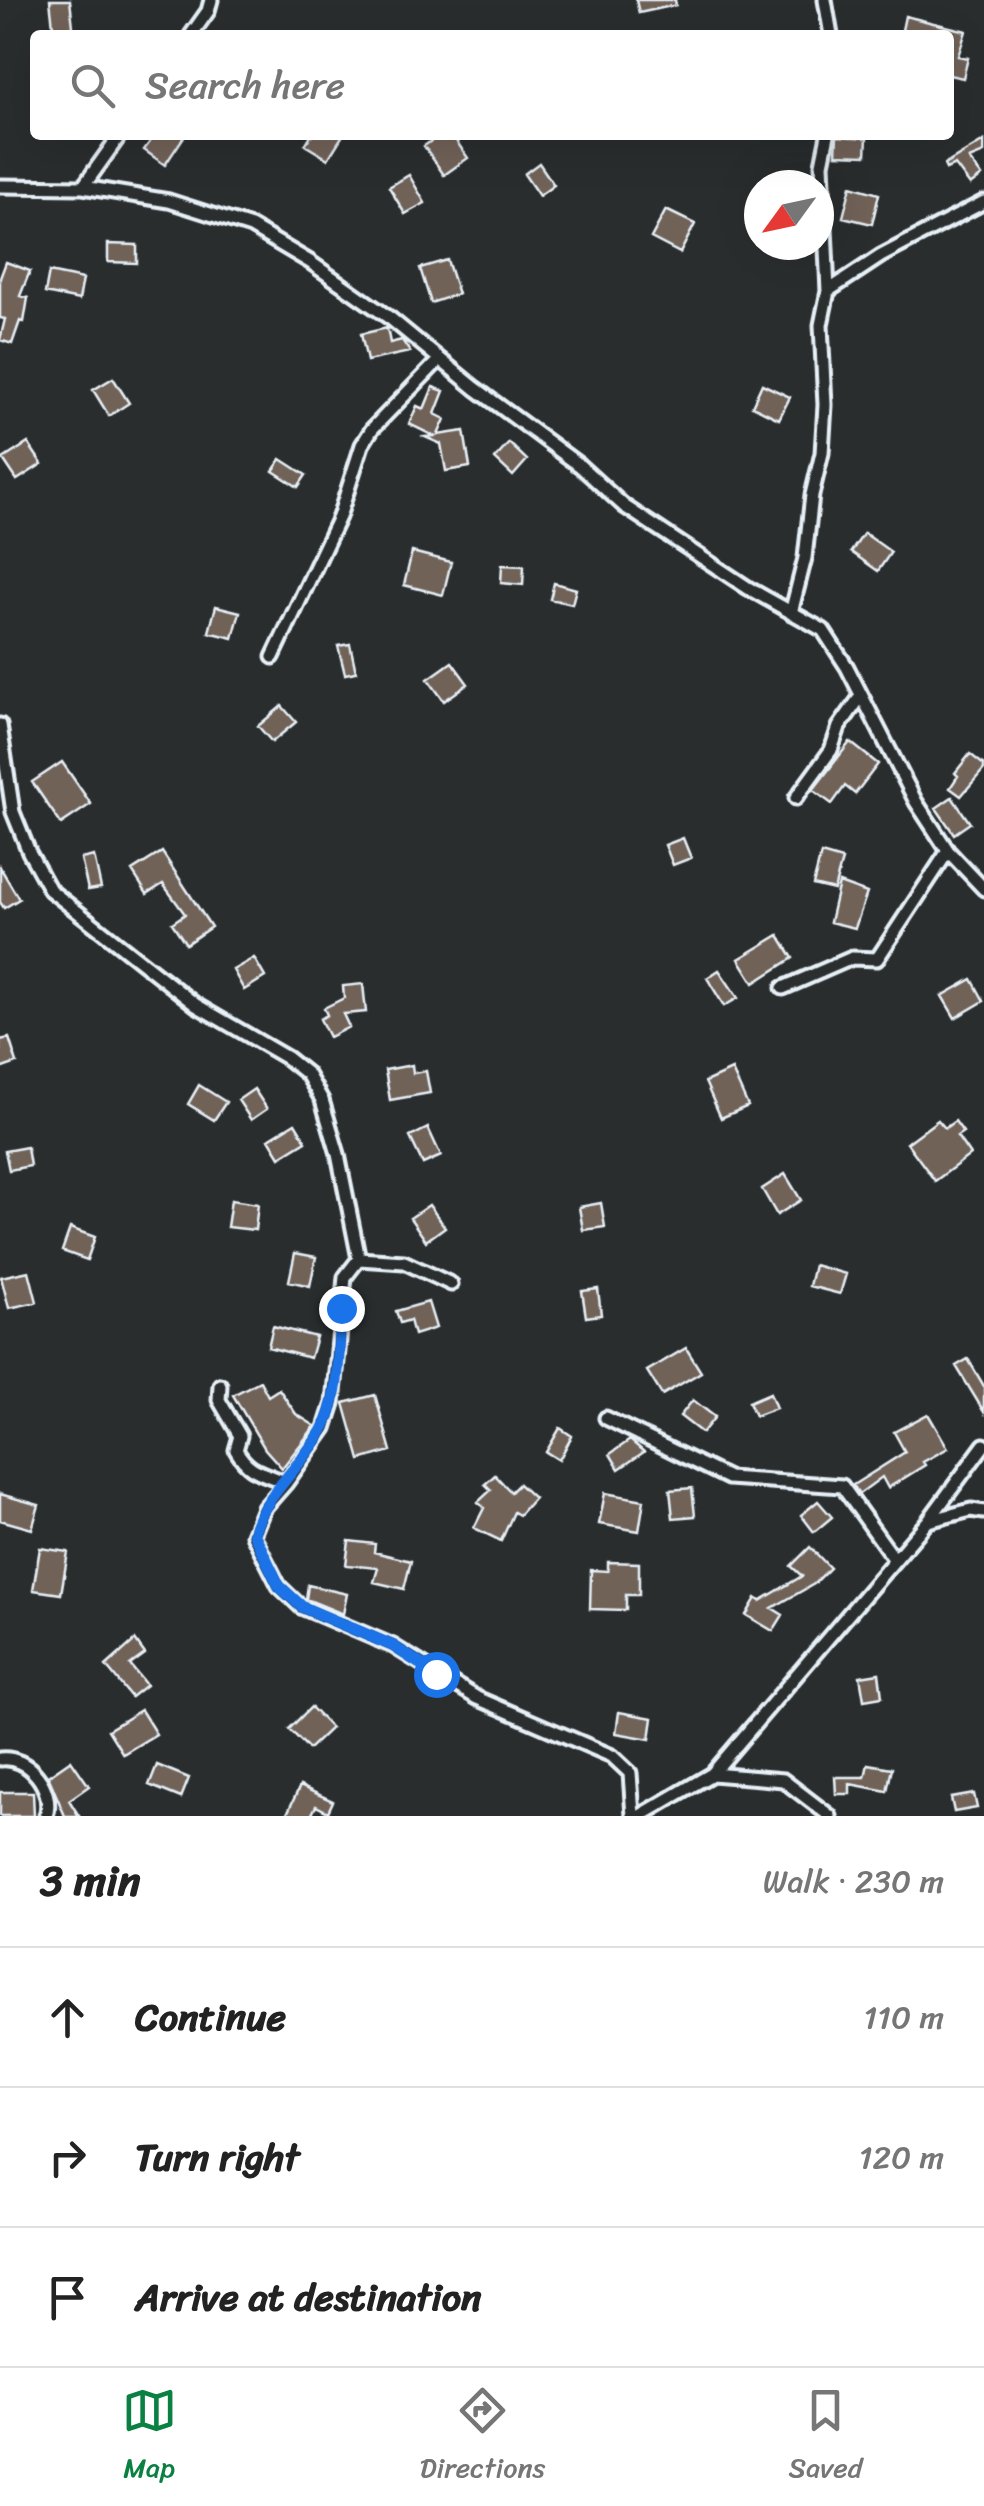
<!DOCTYPE html>
<html lang="en">
<head>
<meta charset="utf-8">
<style>
  body { margin:0; font-family:Sriracha,sans-serif; background:#f2f2f2; color:#222 }
  .compass { position:absolute; left:744px; top:170px; width:90px; height:90px; border-radius:50%; background:#fff; box-shadow:0 10px 40px #0002; rotate:237deg }
  .stop { position:absolute; width:30px; height:30px; margin:-22px; border:8px solid #1a73e8; border-radius:50%; background:#fff }
  .stop.end { background:#1a73e8; border-color:#fff; box-shadow:0 2px 10px #0008 }
  .list { margin:0; padding:0; list-style:none }
  h2 { display:flex; justify-content:space-between; align-items:center; height:130px; margin:0; padding:0 40px; font-size:42px }
  h2 small { font-size:32px; font-weight:400; color:#767676 }
  .list li { display:grid; grid-template-columns:65px 1fr auto; gap:30px; align-items:center; box-sizing:border-box; height:140px; padding:0 40px; border-top:2px solid #e0e0e0 }
  .list b { display:block; font-size:38px; white-space:nowrap }
  .list em { font-size:32px; font-style:normal; color:#767676 }
  .icon { flex:none; width:55px; height:55px; fill:none; stroke:currentColor; stroke-width:2; stroke-linecap:round; stroke-linejoin:round }
  .map { position:relative; flex:none; width:984px; height:1816px; overflow:hidden }
  .search { position:absolute; background:#fff; box-shadow:0 10px 40px #0002; left:30px; right:30px; top:30px; height:110px; display:flex; align-items:center; gap:25px; box-sizing:border-box; padding:0 35px; border-radius:10px; color:#767676; font-size:38px }
  .sheet { height:550px; background:#fff }
  nav { display:flex; justify-content:space-around; align-items:center; box-sizing:border-box; height:140px; border-top:2px solid #e0e0e0; background:#fff; font-size:28px; color:#767676 }
  nav a { display:grid; justify-items:center; gap:5px }
  nav .on { color:#0b8043 }
  .map>svg:first-child { display:block }
</style>
</head>
<body>
<div class="map">
<svg width="984" height="1816" viewBox="0 0 984 1816">
  <rect width="100%" height="100%" fill="#2a2d2e"/>
  <filter id="ink" filterUnits="userSpaceOnUse"><feTurbulence type="fractalNoise" baseFrequency=".01" numOctaves="2"/><feDisplacementMap in="SourceGraphic" scale="20" xChannelSelector="R" yChannelSelector="G"/><feConvolveMatrix kernelMatrix="1 2 1 2 8 2 1 2 1" color-interpolation-filters="sRGB"/></filter>
  <g filter="url(#ink)">
    <!-- building -->
    <path fill="#716258" stroke="#e8f1f8" stroke-width="2.5" d="M50,0H70L74,35H54Z
      M636,0H675L676,5L639,13Z
      M905,16L966,31L958,56L968,58L963,78L949,75V35H901Z
      M155,135H185L165,165L144,150Z
      M311,135H343L328,159L305,145Z
      M440,135H452L468,158L444,175L424,146Z
      M837,136L867,138L866,155L836,154Z
      M984,141V153L969,159L982,176L970,185L955,165L946,169L944,165Z
      M539,163L554,185L539,196L524,174Z
      M409,175L425,203L405,214L389,187Z
      M851,186L879,194L872,224L843,217Z
      M666,210L695,224L680,253L651,238Z
      M108,244L137,245V263L108,262Z
      M447,260L458,294L431,303L420,268Z
      M6,262L30,271L20,296L28,298L24,322L20,321L12,344L0,340L5,319L0,318V278Z
      M49,272L83,279L79,300L45,293Z
      M387,328L390,343L402,340L410,352L367,361L361,334Z
      M113,378L129,403L109,416L93,390Z
      M762,384L790,397L779,419L752,406Z
      M433,387L444,391L435,414L445,419L438,435L464,431L470,467L446,471L441,444L425,437L434,436L409,424L417,406L424,409Z
      M28,443L42,464L17,480L3,459Z
      M509,443L527,460L513,476L495,459Z
      M281,459L306,475L298,487L273,471Z
      M864,533L891,552L878,571L851,552Z
      M412,552L451,562L443,595L404,585Z
      M502,565L524,566L523,585L501,583Z
      M554,583L576,589L572,604L550,599Z
      M216,606L240,612L233,638L209,632Z
      M350,644L356,672L345,674L338,646Z
      M452,662L468,684L444,701L428,679Z
      M282,706L296,722L272,742L258,726Z
      M850,742L878,764L855,794L845,786L832,804L813,790Z
      M970,754L984,765V769L961,796L950,788L958,776L955,773Z
      M62,762L91,804L61,824L32,782Z
      M952,797L970,823L954,834L936,808Z
      M683,838L691,858L673,865L665,845Z
      M162,852L211,927L186,944L172,923L185,914L163,884L147,894L132,871Z
      M821,854L842,860L834,890L813,885Z
      M94,856L101,888L88,890L81,859Z
      M0,867L19,899L4,908L0,902Z
      M839,883L867,893L855,928L830,922Z
      M779,935L793,958L754,983L739,959Z
      M254,958L265,977L244,990L233,970Z
      M719,970L738,998L724,1006L707,978Z
      M972,979L984,1001L955,1018L942,996Z
      M363,984L366,1012L343,1014L349,1027L329,1037L320,1019L327,1015L324,1008L344,998L343,986Z
      M9,1038L17,1063L0,1069V1040Z
      M412,1065L413,1073L426,1071L430,1093L390,1100L385,1070Z
      M732,1070L748,1106L721,1118L705,1082Z
      M199,1085L226,1102L214,1120L188,1104Z
      M254,1089L267,1109L251,1120L238,1100Z
      M938,1120L945,1128L955,1121L963,1132L957,1136L970,1155L935,1181L907,1143Z
      M295,1123L306,1141L280,1157L269,1139Z
      M428,1128L441,1156L423,1164L410,1137Z
      M27,1147L30,1166L9,1170L5,1151Z
      M785,1174L801,1200L777,1215L762,1189Z
      M231,1200L258,1204L255,1230L227,1227Z
      M601,1203L605,1227L583,1230L579,1207Z
      M429,1205L445,1227L426,1241L410,1218Z
      M70,1228L95,1237L87,1260L62,1251Z
      M295,1253L316,1257L310,1286L289,1281Z
      M814,1265L846,1274L840,1294L809,1286Z
      M29,1271L37,1302L9,1308L1,1277Z
      M598,1289L601,1315L586,1317L582,1291Z
      M428,1302L436,1328L414,1335L410,1320L400,1323L396,1311Z
      M273,1326L316,1337L310,1358L268,1347Z
      M686,1348L701,1372L662,1395L647,1371Z
      M968,1359L984,1386V1412L956,1366Z
      M260,1381L268,1396L279,1389L296,1414L315,1426L282,1468L265,1449L233,1395Z
      M770,1393L776,1408L755,1416L749,1402Z
      M375,1395L391,1451L360,1460L344,1403Z
      M693,1400L715,1417L702,1433L680,1416Z
      M928,1414L948,1448L923,1462L925,1465L888,1488L882,1477L859,1494L853,1485L905,1452L894,1432Z
      M560,1428L572,1436L559,1460L546,1452Z
      M630,1440L644,1452L619,1469L610,1454Z
      M495,1475L511,1492L519,1484L534,1498L519,1515L514,1512L501,1541L474,1528L484,1508L478,1502L491,1490L485,1484Z
      M692,1488L695,1516L673,1518L670,1490Z
      M605,1493L644,1500L639,1531L599,1524Z
      M0,1494L39,1505L32,1529L0,1520Z
      M818,1501L832,1517L814,1532L801,1515Z
      M349,1541L375,1544L374,1552L411,1561L404,1589L374,1582L378,1568L346,1565Z
      M810,1547L830,1568L814,1584L772,1608L783,1615L773,1631L746,1615L756,1598L760,1601L802,1576L791,1566Z
      M40,1548L68,1552L61,1594L33,1590Z
      M608,1562L639,1563V1595H626V1610L590,1609L591,1570L608,1571Z
      M308,1585L347,1594L343,1614L306,1599Z
      M135,1640L145,1654L130,1665L146,1685L131,1697L106,1666Z
      M879,1673L882,1697L864,1700L860,1676Z
      M311,1707L331,1728L309,1749L289,1729Z
      M141,1710L156,1734L123,1754L108,1730Z
      M619,1712L653,1718L650,1739L616,1733Z
      M71,1760L89,1786L69,1800L79,1816H65L48,1776Z
      M868,1764L892,1768L887,1791L850,1784V1794H836L835,1777H865Z
      M157,1765L189,1778L181,1798L149,1785Z
      M300,1786L333,1801L328,1812L316,1806L311,1816H286Z
      M0,1792H33L34,1816H0Z
      M974,1794L977,1808L954,1812L951,1798Z"/>
    <g fill="none" stroke-linecap="round" stroke-linejoin="round">
      <!-- street casing -->
      <g stroke="#e8f1f8" stroke-width="19">
        <path id="street" d="M825,0L831,35
          M191,35L208,11L211,0
          M0,186L83,187L169,201L251,227L310,262L391,319L475,388L579,465L624,506L748,588L823,630L847,667L916,802L948,851L984,889
          M83,187L120,135
          M828,291L881,256L984,202
          M791,613L805,558L812,495L822,453L825,405L821,325L828,291L822,164L828,135
          M273,657L339,517L362,445L372,429L440,359
          M0,725L13,812L29,852L50,890L196,1005L287,1058L307,1074L322,1100L338,1154L359,1259L345,1277L333,1403L325,1428L286,1483
          M796,798L831,750L839,727L861,696
          M783,988L852,958L877,959L948,851
          M359,1259L404,1262L451,1284
          M220,1385L219,1400L240,1436L236,1450C250,1474 263,1472 286,1483L264,1508L253,1535L279,1586L301,1607L393,1646L477,1698L612,1756L630,1773L633,1816
          M606,1418L728,1478L842,1486L895,1560
          M928,1521L971,1510L984,1512
          M0,1759C28,1755 55,1789 46,1816
          M712,1774L783,1780L830,1816
          M640,1816L712,1774L928,1521L984,1445"/>
      </g>
      <!-- street -->
      <use href="#street" stroke="#2a2d2e" stroke-width="11"/>
    </g>
  </g>
  <g fill="none" stroke-linecap="round" stroke-linejoin="round" filter="url(#ink)">
    <!-- route -->
    <path stroke="#1a73e8" stroke-width="12" d="M341,1308C337,1347 342,1396 322,1431C304,1463 259,1501 254,1534L279,1586L302,1607L393,1646L436,1674"/>
  </g>
</svg>
<svg class="compass" viewBox="-18 -18 36 36"><path d="M0-13l5 13h-10z" fill="#e53935"/><path d="M0 13l5-13h-10z" fill="#767676"/></svg>
<div class="stop" style="left:436px;top:1674px"></div>
<div class="stop end" style="left:341px;top:1308px"></div>
<div class="search"><svg class="icon" aria-label="search" viewBox="0 0 24 24"><circle cx="10" cy="10" r="6"/><path d="M15 15l6 6"/></svg>Search here</div>
</div>
<section class="sheet">
<h2>3 min<small>Walk · 230 m</small></h2>
<ul class="list">
<li><svg class="icon" aria-label="ahead" viewBox="0 0 24 24"><path d="M12 20V5M6 11l6-6 6 6"/></svg><div><b>Continue</b></div><em>110 m</em></li>
<li><svg class="icon" aria-label="right" viewBox="0 0 24 24"><path d="M7 20v-9h11M14 6l5 5-5 5"/></svg><div><b>Turn right</b></div><em>120 m</em></li>
<li><svg class="icon" aria-label="arrive" viewBox="0 0 24 24"><path d="M6 21V4h12l-3 4 3 4H6"/></svg><div><b>Arrive at destination</b></div></li>
</ul>
</section>
<nav>
<a class="on"><svg class="icon" aria-label="map" viewBox="0 0 24 24"><path d="M3 6l6-2 6 2 6-2v14l-6 2-6-2-6 2zM9 4v14M15 6v14"/></svg>Map</a>
<a><svg class="icon" aria-label="directions" viewBox="0 0 24 24"><path d="M12 3l9 9-9 9-9-9zM9 14v-3h6M13 9l2 2-2 2"/></svg>Directions</a>
<a><svg class="icon" aria-label="saved" viewBox="0 0 24 24"><path d="M7 4h10v16l-5-4-5 4z"/></svg>Saved</a>
</nav>
</body>
</html>
